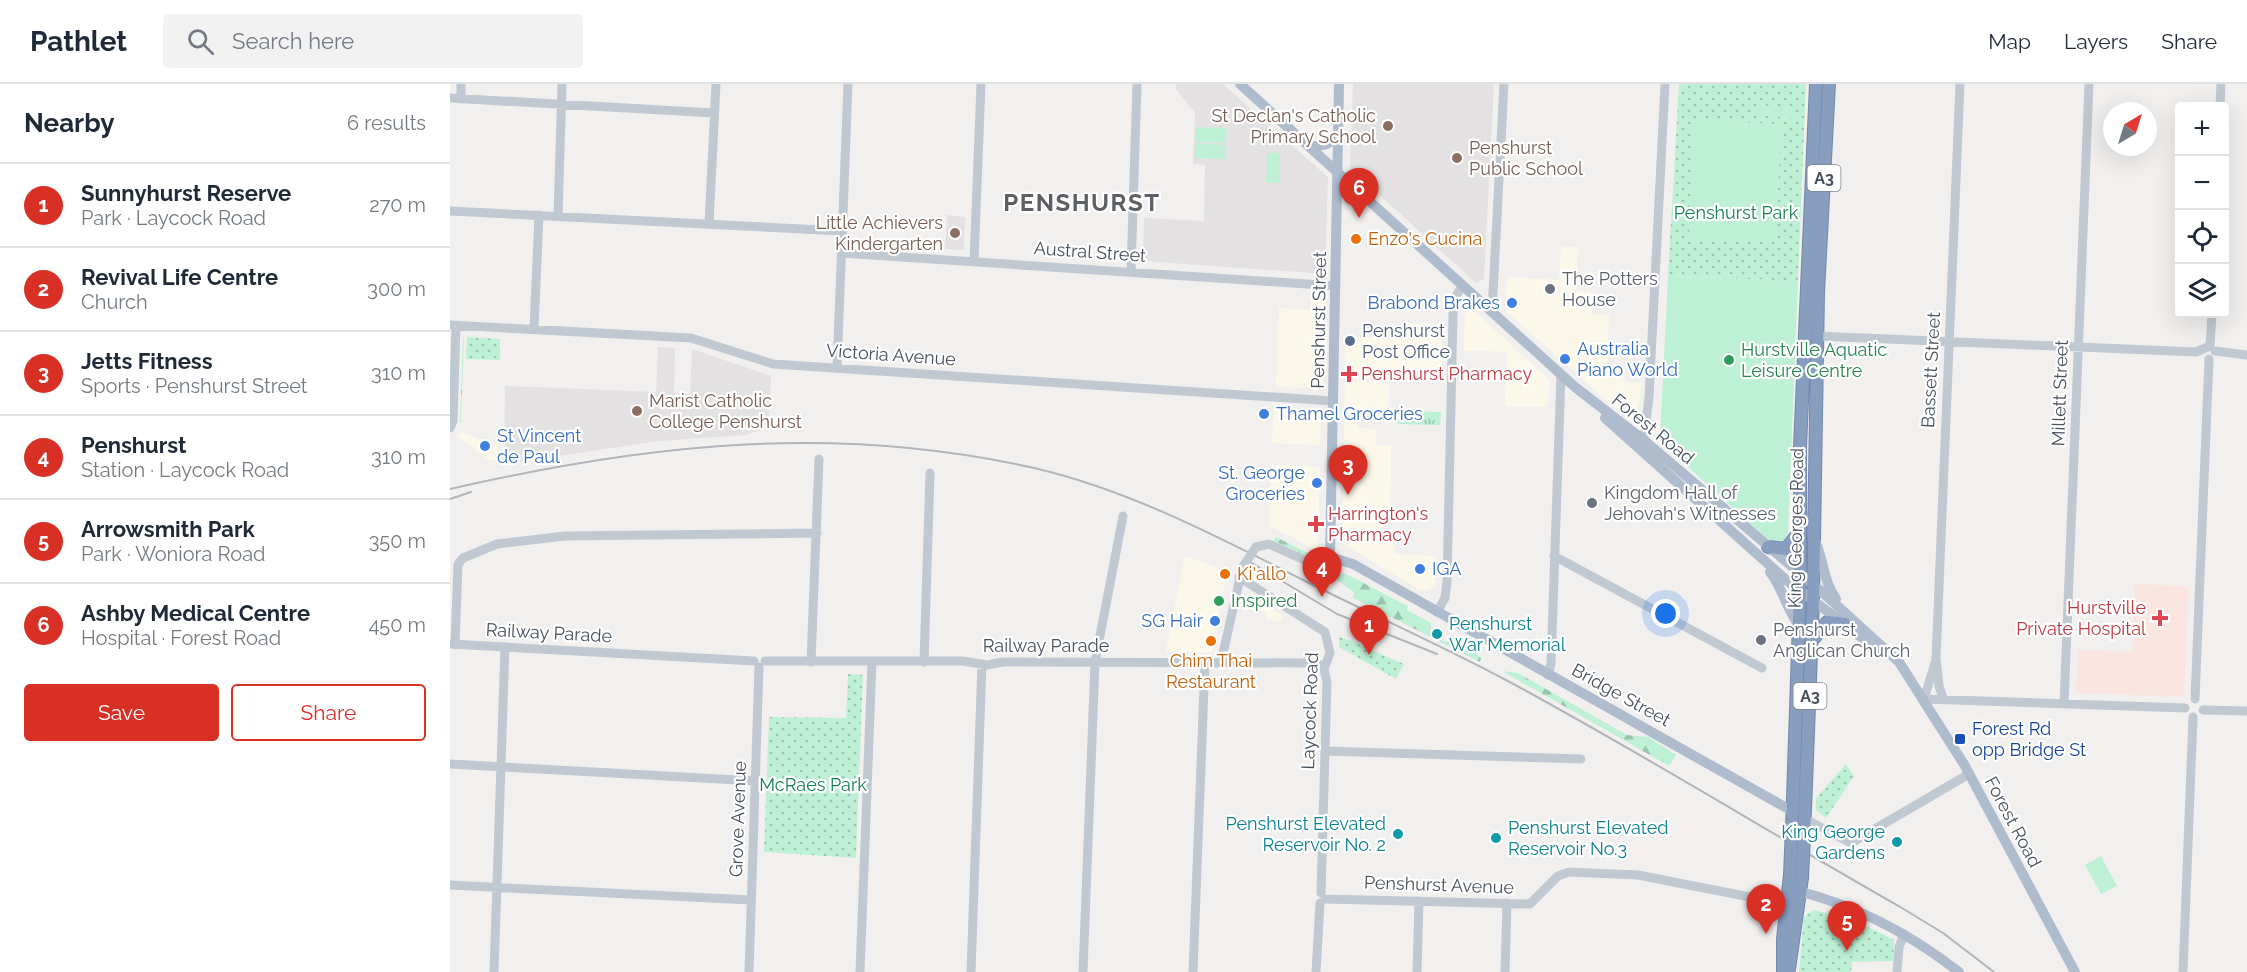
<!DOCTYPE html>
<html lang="en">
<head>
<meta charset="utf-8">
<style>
  body { margin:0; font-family:Raleway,sans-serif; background:#f2f2f3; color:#1f2937 }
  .controls { position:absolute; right:18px; top:18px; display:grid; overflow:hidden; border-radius:6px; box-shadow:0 6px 24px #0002 }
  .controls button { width:54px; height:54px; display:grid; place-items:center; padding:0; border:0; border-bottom:2px solid #e0e1e3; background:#fff; color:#1f2937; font:30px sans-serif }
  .compass { position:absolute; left:1653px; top:18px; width:54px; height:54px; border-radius:50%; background:#fff; box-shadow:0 6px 24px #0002; rotate:38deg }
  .you { position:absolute; left:1216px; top:530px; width:21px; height:21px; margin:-15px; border:4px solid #fff; border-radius:50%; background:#1a73e8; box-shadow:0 0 0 9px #1a73e833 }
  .badge { display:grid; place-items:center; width:39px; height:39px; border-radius:50%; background:#d93025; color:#fff; font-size:20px; font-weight:700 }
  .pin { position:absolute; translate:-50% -50px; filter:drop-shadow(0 2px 3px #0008) }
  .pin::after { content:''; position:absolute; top:32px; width:21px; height:18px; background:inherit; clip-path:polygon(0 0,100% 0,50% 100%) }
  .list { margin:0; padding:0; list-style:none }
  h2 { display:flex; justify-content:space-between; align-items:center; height:78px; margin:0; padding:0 24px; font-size:26px }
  h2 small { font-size:20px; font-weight:400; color:#747a83 }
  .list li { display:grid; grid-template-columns:39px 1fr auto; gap:18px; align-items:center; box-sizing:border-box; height:84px; padding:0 24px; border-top:2px solid #e0e1e3 }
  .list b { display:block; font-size:22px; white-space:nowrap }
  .list p { margin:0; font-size:20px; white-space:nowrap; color:#747a83 }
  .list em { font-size:20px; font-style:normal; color:#747a83 }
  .actions { display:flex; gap:12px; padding:18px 24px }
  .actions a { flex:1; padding:14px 0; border:2px solid #d93025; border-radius:6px; text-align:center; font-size:21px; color:#d93025 }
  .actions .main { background:#d93025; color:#fff }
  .icon { flex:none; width:33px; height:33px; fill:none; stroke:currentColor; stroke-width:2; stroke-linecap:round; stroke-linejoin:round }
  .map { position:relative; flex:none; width:1797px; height:888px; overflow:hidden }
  header { display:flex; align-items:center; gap:36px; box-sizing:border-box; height:84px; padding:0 30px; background:#fff; border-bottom:2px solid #e0e1e3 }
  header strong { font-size:28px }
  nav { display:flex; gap:33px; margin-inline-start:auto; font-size:21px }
  .search { width:420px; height:54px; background:#f2f2f3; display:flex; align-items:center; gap:15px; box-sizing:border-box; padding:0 21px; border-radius:6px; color:#747a83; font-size:22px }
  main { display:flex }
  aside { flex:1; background:#fff }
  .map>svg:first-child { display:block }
</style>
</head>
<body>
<header>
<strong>Pathlet</strong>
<div class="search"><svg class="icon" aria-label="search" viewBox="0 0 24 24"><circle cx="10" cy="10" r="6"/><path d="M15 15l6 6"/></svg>Search here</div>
<nav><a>Map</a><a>Layers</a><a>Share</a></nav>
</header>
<main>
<aside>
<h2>Nearby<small>6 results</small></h2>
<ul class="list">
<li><span class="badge">1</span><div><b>Sunnyhurst Reserve</b><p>Park · Laycock Road</p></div><em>270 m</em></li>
<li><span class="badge">2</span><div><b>Revival Life Centre</b><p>Church</p></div><em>300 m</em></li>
<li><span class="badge">3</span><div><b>Jetts Fitness</b><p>Sports · Penshurst Street</p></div><em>310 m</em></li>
<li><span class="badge">4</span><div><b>Penshurst</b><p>Station · Laycock Road</p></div><em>310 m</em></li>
<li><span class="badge">5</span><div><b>Arrowsmith Park</b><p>Park · Woniora Road</p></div><em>350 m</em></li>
<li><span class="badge">6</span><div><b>Ashby Medical Centre</b><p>Hospital · Forest Road</p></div><em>450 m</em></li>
</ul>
<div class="actions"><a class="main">Save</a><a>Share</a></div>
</aside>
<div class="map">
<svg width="1797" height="888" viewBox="0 0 1797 888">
  <defs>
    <pattern id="grass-tufts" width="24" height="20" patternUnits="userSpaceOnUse" patternTransform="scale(1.5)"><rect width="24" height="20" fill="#bef0d5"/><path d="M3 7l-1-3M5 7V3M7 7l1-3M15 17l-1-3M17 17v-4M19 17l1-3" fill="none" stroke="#9cc5b0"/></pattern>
    <pattern id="forest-firs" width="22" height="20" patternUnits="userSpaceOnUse" patternTransform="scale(1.5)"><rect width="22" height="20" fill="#bef0d5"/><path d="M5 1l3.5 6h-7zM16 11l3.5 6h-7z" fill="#9cc5b0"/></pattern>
    <pattern id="park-dots" width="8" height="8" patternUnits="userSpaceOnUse" patternTransform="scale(1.5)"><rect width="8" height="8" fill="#bef0d5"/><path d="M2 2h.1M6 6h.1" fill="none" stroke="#9cc5b0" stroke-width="1.8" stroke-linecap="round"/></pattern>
  </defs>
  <rect width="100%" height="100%" fill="#f2f0ef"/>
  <!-- commercial -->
  <path fill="#fcf8e9" d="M1111,162L1128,163L1126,207L1143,208L1142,230L1159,231L1157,283H1174V297L1191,299L1186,342L1055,226L1057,193L1109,196Z
    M861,212L875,213L872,304L826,303L829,224L860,226Z
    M1022,225L1099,296L1098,323L1055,322L1057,268L1014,266L1015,228Z
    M951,239L992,240V285L950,284L949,296L895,295L896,253L950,254Z
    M895,298H939L938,323L948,324V329L908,328V344L926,345V361L941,362L940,423L934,424L933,445H945L944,470L986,472L985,501L978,506H970L892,459Z
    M824,325L871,328L870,361L822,359Z
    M11,348L47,362V375L39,377L8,353Z
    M821,381L870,383L867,466L819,442Z
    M735,472L777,487L762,568H716Z
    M801,513L833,532L831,538L816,536V528L793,525L796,514Z"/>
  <!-- education -->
  <path fill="#e3e1e1" d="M726,0H773L878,93L875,190L693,177L694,134L754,137L755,81L743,80L745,29L726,5Z
    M903,0H1044L1034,195L1026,199L900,84Z
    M497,131L515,133L514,166L495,165Z
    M208,263L225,264L224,309L240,310L242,265L321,292L318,344L296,351L209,357L54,380L55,302L206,308Z"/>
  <!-- medical -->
  <path fill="#fbe5e0" d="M1685,500L1739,502L1734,613L1629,609L1626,605L1628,566L1682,568Z"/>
  <!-- grass -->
  <path fill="url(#grass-tufts)" d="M13,253H14L11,338H10Z
    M949,327L991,328L990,341L948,340Z"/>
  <!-- forest -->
  <path fill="url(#forest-firs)" d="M826,453L858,469L856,472L824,457Z
    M889,489L898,491L958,522L957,526L981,539C980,551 989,557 999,558L1001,553L1019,563L1031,574L1030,578L903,514L904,508L887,496Z
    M1052,587L1068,589L1177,651L1198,653L1226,671L1219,682Z"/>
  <!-- park -->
  <path fill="url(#park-dots)" d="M1229,0H1356L1348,197L1218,192Z
    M17,253L50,255V276L16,275Z
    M889,553H891L954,580L946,595L889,563Z
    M398,590L413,591L406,774L314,768L319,633L396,634Z
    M1396,680L1404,692L1376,734L1366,726V714Z
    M1363,826L1400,834L1444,856L1443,877L1402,878L1401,888H1349L1354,833Z"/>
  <!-- garden -->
  <path fill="#bef0d5" d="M1306,21L1346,24L1345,34L1305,31Z
    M1243,36L1331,40L1326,158L1239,154Z
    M746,43L777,44L776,59L745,57Z
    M745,59L776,61V75L745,74Z
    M817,69H830V99L816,98Z
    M1218,192L1348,197L1338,448L1333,458L1321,457L1305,444L1212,359L1210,354Z
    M339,694L347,702L335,714L328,706Z
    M1651,772L1667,802L1651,810L1635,781Z"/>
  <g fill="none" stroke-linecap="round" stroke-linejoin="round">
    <!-- highway casing -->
    <g stroke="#7289aa" stroke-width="14">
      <path id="highway" d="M1318,463L1336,465L1349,448
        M1362,557L1377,538L1395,540
        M1342,744L1350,507V363L1366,0
        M1354,752L1363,517L1368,208L1379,0
        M1339,885L1352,794
        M1333,888V855L1340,791"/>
    </g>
    <!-- minor -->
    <path stroke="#c0c9d1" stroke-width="9" d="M0,14L264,29
      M11,15V0
      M1770,22L1771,0
      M0,127L392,147
      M108,132L112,0
      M259,140L266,0
      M391,169L886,202
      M524,177L531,0
      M681,187L687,0
      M1042,228L1054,0
      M0,241L241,254L323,280L883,317
      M84,245L89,131
      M1367,252L1746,268L1760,262
      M1760,262L1762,230
      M1765,267L1797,271
      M387,284L398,0
      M0,344L3,337L6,241
      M1193,362L1199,313L1215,0
      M806,463L819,460L872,484L878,481L880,473
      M1104,472L1312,584
      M789,493L875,548L880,569L874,585L877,598L871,809
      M987,528L995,514L997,498L1003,230L1006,212L1013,201
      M1,560L304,577
      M5,561L8,480L13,474L47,460L114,452L367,449
      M315,577H513L537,581L553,578L859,579L870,581L874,585
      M361,578L369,375
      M474,578L480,389
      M771,578L791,490
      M1485,579L1474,615L1735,624
      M1098,591L1101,580L1111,291
      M1493,614L1489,602L1486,574L1510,0
      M1745,615L1759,275
      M1614,619L1639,0
      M1753,626L1797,627
      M875,667L1131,675
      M0,680L306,697
      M1355,735L1401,759L1519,690
      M0,801L301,816
      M875,815L1080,820L1108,792L1119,788L1188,791L1320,817L1336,826
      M44,888L55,563
      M299,888L309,583
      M410,888L422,578
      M521,888L532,580
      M633,888L645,578L673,432
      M743,888L755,578
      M866,888L870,819
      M967,888L969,817
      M1055,888L1057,819
      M1447,888L1449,863L1454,850
      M1733,888L1743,633"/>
    <!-- major -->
    <path stroke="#afbcce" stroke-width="10" d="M790,0L1125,303L1196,358L1371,507L1449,578L1515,682L1625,888
      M889,0L880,473L903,480L1342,727
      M861,63L877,60L889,51
      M1155,334L1335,495L1428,566
      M1363,452C1374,473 1372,495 1386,515
      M1320,488C1333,504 1336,525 1349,541
      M1344,806C1406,821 1459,849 1509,888"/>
    <!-- highway -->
    <use href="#highway" stroke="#879ebf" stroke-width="12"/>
    <!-- rail -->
    <path stroke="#b2b4ba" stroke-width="2" d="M0,405C196,360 385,339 584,384C687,408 779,459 873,506C934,536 996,564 1056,596C1190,668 1320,749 1452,824L1493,849L1544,888
      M0,415L21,408
      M795,475L887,530L987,570"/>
    <!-- highway-bridge casing -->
    <g stroke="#7289aa" stroke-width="14" stroke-linecap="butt">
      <path id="highway-bridge" d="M1340,791L1342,744
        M1352,794L1354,752"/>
    </g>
    <!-- minor-bridge -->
    <path stroke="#c0c9d1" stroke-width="9" d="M792,484L806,463"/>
    <!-- highway-bridge -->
    <use href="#highway-bridge" stroke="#879ebf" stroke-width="12"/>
  </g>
  <!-- markers -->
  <g fill="#8d6e63" stroke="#fff" stroke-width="2">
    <circle cx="938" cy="42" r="6"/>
    <circle cx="1007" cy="74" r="6"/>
    <circle cx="505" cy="149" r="6"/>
    <circle cx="187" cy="327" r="6"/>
  </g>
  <g fill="#e8710a" stroke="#fff" stroke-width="2">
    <circle cx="906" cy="155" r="6"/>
    <circle cx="775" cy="490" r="6"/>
    <circle cx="761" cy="557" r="6"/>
  </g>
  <g fill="#6b7280" stroke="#fff" stroke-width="2">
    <circle cx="1100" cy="205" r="6"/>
    <circle cx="1142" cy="419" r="6"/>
    <circle cx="1311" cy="556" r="6"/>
  </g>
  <g fill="#3f7fe0" stroke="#fff" stroke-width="2">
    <circle cx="1062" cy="219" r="6"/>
    <circle cx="1115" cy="275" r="6"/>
    <circle cx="814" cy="330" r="6"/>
    <circle cx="35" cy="362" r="6"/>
    <circle cx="867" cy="399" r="6"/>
    <circle cx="970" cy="485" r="6"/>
    <circle cx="765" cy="537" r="6"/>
  </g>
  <circle fill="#5c6f8a" stroke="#fff" stroke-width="2" cx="900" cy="257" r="6"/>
  <g fill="#2e9e5b" stroke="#fff" stroke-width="2">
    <circle cx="1279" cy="276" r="6"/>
    <circle cx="769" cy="517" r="6"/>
  </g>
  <g fill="#e0444e" stroke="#fff" stroke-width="2">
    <path d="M896 281h6v6h6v6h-6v6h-6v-6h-6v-6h6z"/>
    <path d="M863 431h6v6h6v6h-6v6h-6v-6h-6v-6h6z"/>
    <path d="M1707 525h6v6h6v6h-6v6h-6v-6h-6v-6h6z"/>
  </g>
  <g fill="#0f9aa8" stroke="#fff" stroke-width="2">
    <circle cx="987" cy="550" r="6"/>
    <circle cx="948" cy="750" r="6"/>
    <circle cx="1046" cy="754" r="6"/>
    <circle cx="1447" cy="758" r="6"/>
  </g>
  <rect fill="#1a4fb4" stroke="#fff" stroke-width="2" x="1504" y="649" width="12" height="12" rx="3"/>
  <g text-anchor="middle" stroke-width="4.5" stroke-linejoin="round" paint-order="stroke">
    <!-- shield labels -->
    <g fill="#fff" stroke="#7e858e" stroke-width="1.5">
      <rect x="1357.5" y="81" width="33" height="26" rx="4.5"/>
      <rect x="1343.5" y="599" width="33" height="26" rx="4.5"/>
    </g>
    <g font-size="16" font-weight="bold" fill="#47515d">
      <text x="1374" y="100">A3</text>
      <text x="1360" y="618">A3</text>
    </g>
    <!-- education labels -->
    <g font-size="18" fill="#785e54" stroke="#fff" text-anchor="end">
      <text x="926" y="38">St Declan's Catholic<tspan x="926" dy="21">Primary School</tspan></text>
      <text x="1019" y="70" text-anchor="start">Penshurst<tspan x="1019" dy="21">Public School</tspan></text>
      <text x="493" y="145">Little Achievers<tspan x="493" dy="21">Kindergarten</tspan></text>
      <text x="199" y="323" text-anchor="start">Marist Catholic<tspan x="199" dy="21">College Penshurst</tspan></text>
    </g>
    <!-- park labels -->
    <g font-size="18" fill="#168053" stroke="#fff">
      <text x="1286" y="135">Penshurst Park</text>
      <text x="363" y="707">McRaes Park</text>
    </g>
    <!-- food labels -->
    <g font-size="18" fill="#c56008" stroke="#fff" text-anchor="start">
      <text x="918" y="161">Enzo's Cucina</text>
      <text x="787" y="496">Ki'allo</text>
      <text x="761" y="583" text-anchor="middle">Chim Thai<tspan x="761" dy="21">Restaurant</tspan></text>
    </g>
    <!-- street labels -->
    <g font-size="18" fill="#47515d" stroke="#fff">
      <text transform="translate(640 168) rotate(4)" y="6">Austral Street</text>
      <text transform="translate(869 236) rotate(-89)" y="6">Penshurst Street</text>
      <text transform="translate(441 271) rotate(4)" y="6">Victoria Avenue</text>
      <text transform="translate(1481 286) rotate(-87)" y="6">Bassett Street</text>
      <text transform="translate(1610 309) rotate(-88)" y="6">Millett Street</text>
      <text transform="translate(1203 345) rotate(39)" y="6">Forest Road</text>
      <text transform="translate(1346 444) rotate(-89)" y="6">King Georges Road</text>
      <text transform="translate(99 549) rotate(3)" y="6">Railway Parade</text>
      <text x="596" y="568">Railway Parade</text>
      <text transform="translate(1171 611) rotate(29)" y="6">Bridge Street</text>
      <text transform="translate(860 627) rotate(-88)" y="6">Laycock Road</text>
      <text transform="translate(288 735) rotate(-88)" y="6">Grove Avenue</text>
      <text transform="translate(1563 738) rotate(62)" y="6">Forest Road</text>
      <text transform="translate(989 801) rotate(2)" y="6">Penshurst Avenue</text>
    </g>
    <!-- worship labels -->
    <g font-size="18" fill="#5b616d" stroke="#fff" text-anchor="start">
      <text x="1112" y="201">The Potters<tspan x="1112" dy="21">House</tspan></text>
      <text x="1154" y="415">Kingdom Hall of<tspan x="1154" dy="21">Jehovah's Witnesses</tspan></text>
      <text x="1323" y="552">Penshurst<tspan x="1323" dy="21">Anglican Church</tspan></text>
    </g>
    <!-- shop labels -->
    <g font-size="18" fill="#366cbe" stroke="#fff" text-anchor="start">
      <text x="1050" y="225" text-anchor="end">Brabond Brakes</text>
      <text x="1127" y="271">Australia<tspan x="1127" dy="21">Piano World</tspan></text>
      <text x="826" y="336">Thamel Groceries</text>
      <text x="47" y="358">St Vincent<tspan x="47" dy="21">de Paul</tspan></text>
      <text x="855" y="395" text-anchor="end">St. George<tspan x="855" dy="21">Groceries</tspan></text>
      <text x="982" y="491">IGA</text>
      <text x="753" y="543" text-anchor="end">SG Hair</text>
    </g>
    <!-- service labels -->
    <g font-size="18" fill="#4e5e75" stroke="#fff" text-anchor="start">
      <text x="912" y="253">Penshurst<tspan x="912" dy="21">Post Office</tspan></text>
    </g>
    <!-- leisure labels -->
    <g font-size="18" fill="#27864d" stroke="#fff" text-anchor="start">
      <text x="1291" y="272">Hurstville Aquatic<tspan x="1291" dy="21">Leisure Centre</tspan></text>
      <text x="781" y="523">Inspired</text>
    </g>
    <!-- health labels -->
    <g font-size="18" fill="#be3a42" stroke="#fff" text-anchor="start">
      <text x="911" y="296">Penshurst Pharmacy</text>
      <text x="878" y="436">Harrington's<tspan x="878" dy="21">Pharmacy</tspan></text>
      <text x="1696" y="530" text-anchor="end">Hurstville<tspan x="1696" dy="21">Private Hospital</tspan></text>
    </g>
    <!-- culture labels -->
    <g font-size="18" fill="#0d838f" stroke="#fff" text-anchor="start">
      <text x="999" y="546">Penshurst<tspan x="999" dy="21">War Memorial</tspan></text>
      <text x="936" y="746" text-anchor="end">Penshurst Elevated<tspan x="936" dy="21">Reservoir No. 2</tspan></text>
      <text x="1058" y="750">Penshurst Elevated<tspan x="1058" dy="21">Reservoir No.3</tspan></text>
      <text x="1435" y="754" text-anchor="end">King George<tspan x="1435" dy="21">Gardens</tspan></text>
    </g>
    <!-- transit labels -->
    <g font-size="18" fill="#164399" stroke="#fff" text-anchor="start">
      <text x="1522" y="651">Forest Rd<tspan x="1522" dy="21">opp Bridge St</tspan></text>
    </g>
    <!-- district labels -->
    <g font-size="24" font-weight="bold" letter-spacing="1.5" fill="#5c5f65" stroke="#fff">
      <text x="632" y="127">PENSHURST</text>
    </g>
  </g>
</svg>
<div class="controls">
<button>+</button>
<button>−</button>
<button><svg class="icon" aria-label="locate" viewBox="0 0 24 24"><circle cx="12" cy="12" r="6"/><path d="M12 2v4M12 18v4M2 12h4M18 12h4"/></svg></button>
<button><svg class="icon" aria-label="layers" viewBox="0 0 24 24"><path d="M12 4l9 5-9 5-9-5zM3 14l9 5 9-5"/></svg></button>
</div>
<svg class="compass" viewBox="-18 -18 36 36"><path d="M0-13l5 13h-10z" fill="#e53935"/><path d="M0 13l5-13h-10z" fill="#747a83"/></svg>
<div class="you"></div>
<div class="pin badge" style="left:919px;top:571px">1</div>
<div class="pin badge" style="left:1316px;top:850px">2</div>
<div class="pin badge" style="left:898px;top:411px">3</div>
<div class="pin badge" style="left:872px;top:513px">4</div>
<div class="pin badge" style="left:1397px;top:867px">5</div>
<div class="pin badge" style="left:909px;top:134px">6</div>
</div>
</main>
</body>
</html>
